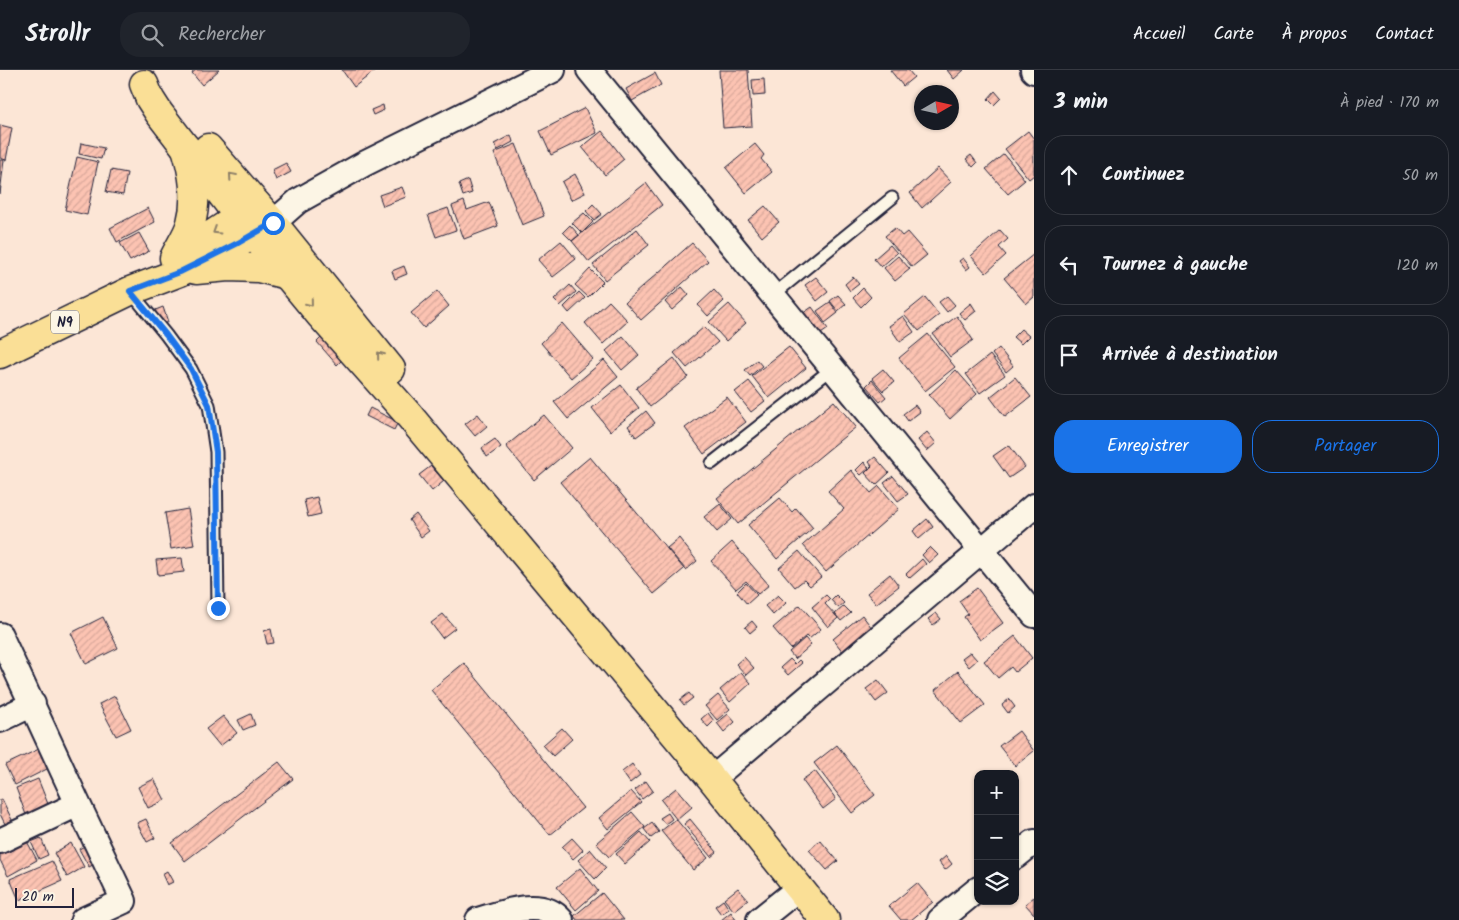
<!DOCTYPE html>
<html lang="fr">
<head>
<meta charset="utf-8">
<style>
  body { margin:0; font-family:Kalam,sans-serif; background:#20242c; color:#f1f3f6 }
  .controls { position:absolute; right:15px; bottom:15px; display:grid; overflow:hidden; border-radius:10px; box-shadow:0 1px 4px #0004 }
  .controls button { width:45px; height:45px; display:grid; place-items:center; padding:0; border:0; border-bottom:1px solid #363941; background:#171b24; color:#f1f3f6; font:25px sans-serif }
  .compass { position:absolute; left:914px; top:15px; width:45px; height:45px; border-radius:50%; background:#171b24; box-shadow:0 1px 4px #0004; rotate:81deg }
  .scale { position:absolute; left:15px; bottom:12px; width:59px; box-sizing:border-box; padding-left:5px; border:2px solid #22223b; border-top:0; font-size:14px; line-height:18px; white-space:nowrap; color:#22223b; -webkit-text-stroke:4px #fcf5e5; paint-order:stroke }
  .stop { position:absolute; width:15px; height:15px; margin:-11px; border:4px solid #1a73e8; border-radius:50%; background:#fff }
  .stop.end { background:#1a73e8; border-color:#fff; box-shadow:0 1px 5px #0008 }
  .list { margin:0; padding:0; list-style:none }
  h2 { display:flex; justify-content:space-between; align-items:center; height:65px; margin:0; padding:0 20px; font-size:21px }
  h2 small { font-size:16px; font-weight:400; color:#9ea1a6 }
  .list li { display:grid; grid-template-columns:32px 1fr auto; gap:15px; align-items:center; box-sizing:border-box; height:80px; margin:0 10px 10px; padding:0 10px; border:1px solid #363941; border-radius:20px }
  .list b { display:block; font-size:19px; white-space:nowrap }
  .list em { font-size:16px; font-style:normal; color:#9ea1a6 }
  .actions { display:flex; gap:10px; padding:15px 20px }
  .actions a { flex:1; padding:11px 0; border:1px solid #1a73e8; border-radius:20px; text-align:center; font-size:18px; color:#1a73e8 }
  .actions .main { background:#1a73e8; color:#fff }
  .icon { flex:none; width:28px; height:28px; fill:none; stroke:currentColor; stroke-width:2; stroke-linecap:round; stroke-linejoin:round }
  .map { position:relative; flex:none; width:1034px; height:850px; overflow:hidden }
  header { display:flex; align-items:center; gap:30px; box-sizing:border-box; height:70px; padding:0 25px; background:#171b24; border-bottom:1px solid #363941 }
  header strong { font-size:24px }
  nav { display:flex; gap:28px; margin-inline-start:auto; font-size:18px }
  .search { width:350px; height:45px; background:#20242c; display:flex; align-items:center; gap:12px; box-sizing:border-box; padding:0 18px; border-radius:20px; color:#9ea1a6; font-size:19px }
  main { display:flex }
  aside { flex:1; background:#171b24 }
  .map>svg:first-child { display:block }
</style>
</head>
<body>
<header>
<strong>Strollr</strong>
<div class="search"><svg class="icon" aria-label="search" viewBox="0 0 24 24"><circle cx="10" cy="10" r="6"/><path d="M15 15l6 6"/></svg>Rechercher</div>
<nav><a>Accueil</a><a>Carte</a><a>À propos</a><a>Contact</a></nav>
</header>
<main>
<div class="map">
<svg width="1034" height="850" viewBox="0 0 1034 850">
  <defs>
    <pattern id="building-hatch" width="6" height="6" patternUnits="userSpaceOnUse" patternTransform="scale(1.25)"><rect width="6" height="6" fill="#fcc3b2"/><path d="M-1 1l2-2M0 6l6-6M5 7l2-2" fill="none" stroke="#d8a79a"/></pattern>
  </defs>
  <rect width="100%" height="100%" fill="#fce6d6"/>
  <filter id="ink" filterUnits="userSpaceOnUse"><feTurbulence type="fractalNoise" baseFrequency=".02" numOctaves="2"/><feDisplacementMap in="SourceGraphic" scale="10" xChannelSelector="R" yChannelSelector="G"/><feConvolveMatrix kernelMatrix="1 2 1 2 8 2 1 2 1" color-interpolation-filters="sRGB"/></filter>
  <g filter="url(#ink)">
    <!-- building -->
    <path fill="url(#building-hatch)" stroke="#22223b" d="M196,0H219L202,15L192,3Z
      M342,0H376L354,17Z
      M719,0H748L752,56L723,58Z
      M890,0H908L914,7L903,16Z
      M947,0H964L954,9Z
      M655,3L661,15L632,31L626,19Z
      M764,9L765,25L753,26L752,10Z
      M995,21L1001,28L994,35L988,29Z
      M383,35L384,40L373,45L371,40Z
      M585,38L597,63L551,85L540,61Z
      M0,55L12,58L6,90L0,88Z
      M602,61L624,89L605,105L582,77Z
      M1028,61L1034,69V105L1029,109L1005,79Z
      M511,65L513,72L498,80L494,74Z
      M81,73L104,78L101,89L79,84Z
      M516,74L544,146L522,155L494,83Z
      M755,74L764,85L761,89L772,102L746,123L726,98Z
      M1004,84L1025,110L1008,124L986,99Z
      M971,85L977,93L973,97L966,89Z
      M77,87L98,92L87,145L65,140Z
      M0,90H4L0,124Z
      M286,93L291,102L276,110L272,100Z
      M938,98L951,112L922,138L910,123Z
      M111,100L127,103L123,125L106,122Z
      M575,104L585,123L571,130L562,112Z
      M468,110L472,123L463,126L459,114Z
      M646,113L662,135L589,192L572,171Z
      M402,117L406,127L383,136L379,125Z
      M464,131L467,140L489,132L498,156L464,169L452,136Z
      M593,134L602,144L594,150L586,141Z
      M765,136L779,152L762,167L748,150Z
      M148,138L155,152L117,172L110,158Z
      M448,138L456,160L436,167L428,145Z
      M584,143L593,152L582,163L572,153Z
      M570,155L579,165L572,171L563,162Z
      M895,158L902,166L907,162L927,185L912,197L885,166Z
      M637,159L649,175L605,210L593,195Z
      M1000,160L1008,169L999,177L1006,185L986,203L971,186Z
      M139,163L149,181L130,191L120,173Z
      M561,171L576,189L553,207L538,190Z
      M692,173L708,191L641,250L625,232Z
      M890,175L897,183L881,197L874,189Z
      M1034,184V227L1026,234L1004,208Z
      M898,186L910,199L895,211L884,198Z
      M963,188L970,197L966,200L959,191Z
      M404,196L407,204L395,209L392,201Z
      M590,199L603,212L588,227L575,215Z
      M816,207L828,222L817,231L805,215Z
      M853,207L859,214L850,221L845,214Z
      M570,215L576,222L560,236L554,230Z
      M682,217L689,225L672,240L665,232Z
      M863,218L871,227L861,237L853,228Z
      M714,220L724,231L708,246L698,235Z
      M437,221L449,236L424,258L411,243Z
      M579,222L585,228L569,243L564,237Z
      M838,225L846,234L838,241L830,231Z
      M947,226L955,235L947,242L939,232Z
      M925,227L939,245L919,261L904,244Z
      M609,231L628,251L603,274L585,253Z
      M830,232L838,243L825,253L817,241Z
      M971,233L976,241L965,250L959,243Z
      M729,234L746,253L726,271L709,252Z
      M163,237L168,252L159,256L153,241Z
      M812,237L828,259L818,266L802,244Z
      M903,246L914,262L900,272L889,256Z
      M957,246L973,270L950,287L933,264Z
      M562,253L593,289L571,308L541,273Z
      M704,257L718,272L687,298L674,283Z
      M1021,259L1029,266L1021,274L1013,267Z
      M928,264L955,297L925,321L899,288Z
      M323,266L343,289L337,295L317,272Z
      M623,266L639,285L622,300L606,281Z
      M789,277L806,298L769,328L752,306Z
      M999,278L1013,296L1006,302L992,284Z
      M990,285L1005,305L980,323L966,304Z
      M674,288L688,307L650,337L636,318Z
      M604,290L618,307L568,349L554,332Z
      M757,290L762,296L750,306L745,300Z
      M883,299L894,312L883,321L872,308Z
      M956,300L977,324L950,349L929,325Z
      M1015,307L1031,327L1005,347L990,327Z
      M872,310L886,327L880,332L866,316Z
      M749,311L765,331L751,342L735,322Z
      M621,315L639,338L610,361L592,338Z
      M727,327L746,352L704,384L685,358Z
      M834,331L856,357L738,454L717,428Z
      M915,335L920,342L908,351L903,344Z
      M370,338L398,352L394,360L366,346Z
      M646,341L655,353L636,367L628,356Z
      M478,344L487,356L475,366L465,354Z
      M544,345L572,378L534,410L506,376Z
      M927,362L936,373L927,381L918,370Z
      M495,369L501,377L487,387L482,378Z
      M1009,375L1025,397L1009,408L993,386Z
      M590,387L684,499L654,524L560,412Z
      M875,387L889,403L876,415L865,403L872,396L869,392Z
      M864,392L869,398L861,405L856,400Z
      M431,396L444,411L432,421L419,405Z
      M851,400L871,423L879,416L899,439L826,502L803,475L844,439L828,421Z
      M893,406L908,424L898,431L884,413Z
      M317,427L321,444L308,447L304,430Z
      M780,428L792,442L796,438L813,458L777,489L748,455Z
      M720,434L732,449L717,462L704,447Z
      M188,439L194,475L171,479L165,443Z
      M416,444L429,461L421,467L409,450Z
      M927,449L933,457L919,469L913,461Z
      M679,468L697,491L686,500L667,478Z
      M732,472L769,515L758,524L746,511L736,519L711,491Z
      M930,477L938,485L929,493L922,485Z
      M799,481L821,507L810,516L804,510L795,517L779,498Z
      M182,488L184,502L158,505L156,490Z
      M922,489L926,494L910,508L906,504Z
      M890,504L899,516L876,534L867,523Z
      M746,513L757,525L747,534L737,522Z
      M977,518L1003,553L980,570L964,547L968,544L959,531Z
      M778,525L786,533L773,545L765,536Z
      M826,525L830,529L825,534L838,548L828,557L812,537Z
      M836,525L844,533L838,538L831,530Z
      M800,535L821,559L809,569L806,566L791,579L773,558Z
      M844,536L851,543L841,551L835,544Z
      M936,543L941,549L933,555L928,549Z
      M443,544L455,558L442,568L431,553Z
      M862,545L872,558L843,582L833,569Z
      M103,547L118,578L86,594L71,563Z
      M752,551L757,557L750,563L745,557Z
      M271,559L274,573L267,574L264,561Z
      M1015,566L1032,588L1015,602L1011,597L998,608L984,591Z
      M805,568L811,575L795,589L789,582Z
      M970,582L977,590L969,597L962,588Z
      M744,587L754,598L746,605L736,594Z
      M790,589L795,594L799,590L802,593L788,605L781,597Z
      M464,593L583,738L550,765L431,620Z
      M958,601L985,635L961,653L935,620Z
      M741,602L751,613L730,632L720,620Z
      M878,610L888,623L876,632L866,619Z
      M689,623L693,628L684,635L680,630Z
      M718,625L730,639L717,650L705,636Z
      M115,626L131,659L116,666L99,634Z
      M1009,629L1015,637L1008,643L1002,635Z
      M708,643L714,651L708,657L701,649Z
      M251,644L255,655L243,660L238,650Z
      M728,644L735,652L724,662L717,653Z
      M223,646L237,663L220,676L206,659Z
      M562,658L572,669L553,686L543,675Z
      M1019,661L1034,681L1015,696L999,676Z
      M837,675L875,725L852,743L814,693Z
      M39,679L49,698L15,715L5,695Z
      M279,692L293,709L185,791L172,773Z
      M632,694L640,705L630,713L622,702Z
      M815,701L836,729L823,739L802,710Z
      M38,709L52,744L29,753L16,718Z
      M154,709L165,730L148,738L138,717Z
      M646,711L653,721L642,729L635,720Z
      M676,718L692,737L677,750L661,730Z
      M631,721L641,732L608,759L599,748Z
      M2,729L13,752L6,756L0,744V730Z
      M632,742L645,757L609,787L596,773Z
      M668,743L672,749L665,754L660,748Z
      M146,749L155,768L147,772L137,753Z
      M676,749L708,788L693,800L661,761Z
      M690,749L717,782L711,787L684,754Z
      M652,753L659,762L651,768L644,759Z
      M22,762L37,790L8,806L0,790V774Z
      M641,762L650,772L625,794L616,784Z
      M41,768L48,785L39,789L31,772Z
      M572,768L583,780L573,789L562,777Z
      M820,770L838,791L827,800L809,780Z
      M92,772L102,790L89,797L79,779Z
      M71,773L84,797L67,807L54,783Z
      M590,779L606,798L595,809L578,790Z
      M946,786L952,794L945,800L939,792Z
      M52,791L62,811L19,830L10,809Z
      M580,798L598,821L576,840L557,817Z
      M167,801L173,812L167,815L162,804Z
      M917,813L933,832L911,850H901L889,836Z
      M738,818L748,830L734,841L724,829Z
      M602,823L624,850H577L574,846Z
      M1034,827V844L1025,834Z
      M723,830L729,839L721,844L715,836Z
      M731,842L736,850H721Z"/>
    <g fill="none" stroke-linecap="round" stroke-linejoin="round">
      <!-- lane casing -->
      <g stroke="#22223b" stroke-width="15">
        <path id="lane" d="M130,221L166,265L191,299L209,335L216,382L218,538
          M773,225L892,128
          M712,393L833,298"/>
      </g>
      <!-- street casing -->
      <g stroke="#22223b" stroke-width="28">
        <path id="street" d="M589,0L1034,545
          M1033,0L1034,1
          M273,153L298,131L364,94L553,0
          M0,565L78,734L124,831L83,850
          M0,650L33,634
          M712,709L1034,436
          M0,771L78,734
          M1015,787L1034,772
          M478,850C501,843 542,827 561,850
          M759,850L799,818
          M940,850L978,819"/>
      </g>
      <!-- primary casing -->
      <g stroke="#22223b" stroke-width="31">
        <path id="primary" d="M178,187L257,135
          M174,188C179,177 188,165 191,153C198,127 193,102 186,78
          M196,200L228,197L258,198L287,205
          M0,284L130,221L180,202L239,173L273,153"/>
      </g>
      <!-- highway casing -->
      <g stroke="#22223b" stroke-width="31">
        <path id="highway" d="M144,14L150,29L159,43L239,147L321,246L407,343L712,709L825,850
          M208,78L273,153L391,299"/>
      </g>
      <!-- lane -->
      <use href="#lane" stroke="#fcf5e5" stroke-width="11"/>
      <!-- street -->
      <use href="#street" stroke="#fcf5e5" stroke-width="24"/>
      <!-- primary -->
      <use href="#primary" stroke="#fadf96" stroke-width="28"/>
      <!-- highway -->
      <use href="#highway" stroke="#fadf96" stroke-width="28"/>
    </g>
    <!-- one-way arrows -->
    <defs><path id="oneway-chevron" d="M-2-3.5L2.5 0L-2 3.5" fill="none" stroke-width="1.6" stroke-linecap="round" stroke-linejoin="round" transform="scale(1.25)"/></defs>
    <g stroke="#8e8068">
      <use href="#oneway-chevron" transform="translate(232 106) rotate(-131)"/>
      <use href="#oneway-chevron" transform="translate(216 161) rotate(148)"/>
      <use href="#oneway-chevron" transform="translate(310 233) rotate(51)"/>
      <use href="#oneway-chevron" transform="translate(380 285) rotate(-129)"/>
    </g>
  </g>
  <g fill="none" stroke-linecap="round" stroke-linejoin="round" filter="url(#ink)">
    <!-- route -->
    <path stroke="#1a73e8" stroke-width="6" d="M218,538L216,382L209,335L191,299L166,265L130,221L180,202L238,173L273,153"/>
  </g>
  <g text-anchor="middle" stroke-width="4.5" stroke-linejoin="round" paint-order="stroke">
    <!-- shield labels -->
    <rect fill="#fcf5e5" stroke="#63616e" stroke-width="1" x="51" y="240.5" width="28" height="23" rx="4"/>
    <g font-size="14" font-weight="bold" fill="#22223b">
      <text x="65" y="257">N9</text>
    </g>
  </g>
</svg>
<div class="controls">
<button>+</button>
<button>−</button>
<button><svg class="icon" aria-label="layers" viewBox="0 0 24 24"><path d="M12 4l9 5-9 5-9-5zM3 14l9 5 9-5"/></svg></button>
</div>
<svg class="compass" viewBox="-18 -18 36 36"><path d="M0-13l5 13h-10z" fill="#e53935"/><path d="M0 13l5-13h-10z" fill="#9ea1a6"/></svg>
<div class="scale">20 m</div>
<div class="stop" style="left:273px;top:153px"></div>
<div class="stop end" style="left:218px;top:538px"></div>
</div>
<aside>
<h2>3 min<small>À pied · 170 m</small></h2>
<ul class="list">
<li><svg class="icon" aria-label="ahead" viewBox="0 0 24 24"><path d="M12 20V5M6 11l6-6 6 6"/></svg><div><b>Continuez</b></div><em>50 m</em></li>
<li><svg class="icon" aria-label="left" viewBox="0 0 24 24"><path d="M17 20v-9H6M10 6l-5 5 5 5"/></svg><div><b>Tournez à gauche</b></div><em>120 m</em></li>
<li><svg class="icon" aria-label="arrive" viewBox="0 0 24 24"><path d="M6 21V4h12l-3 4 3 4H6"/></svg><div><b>Arrivée à destination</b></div></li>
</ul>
<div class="actions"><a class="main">Enregistrer</a><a>Partager</a></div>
</aside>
</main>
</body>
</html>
